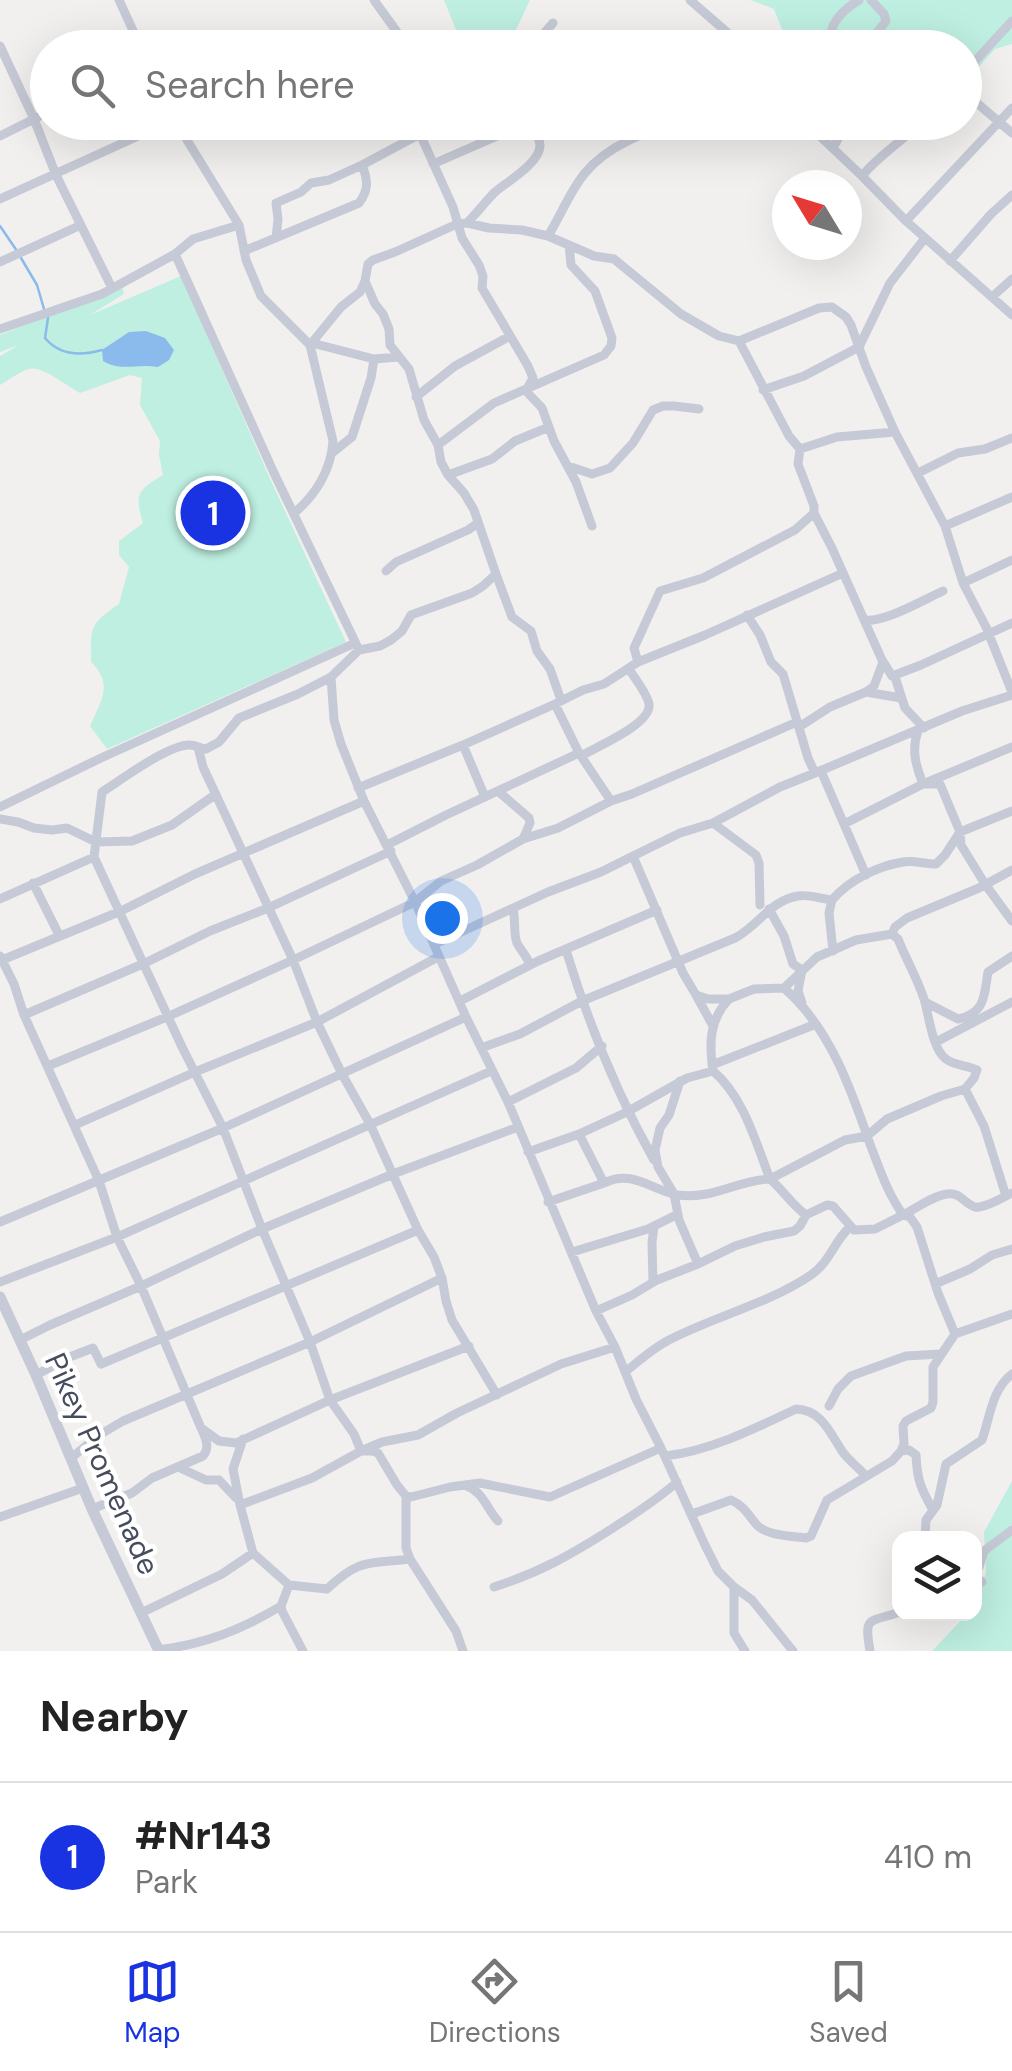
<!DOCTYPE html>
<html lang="en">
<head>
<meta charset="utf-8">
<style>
  body { margin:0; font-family:"DM Sans",sans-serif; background:#f6f6f6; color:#222 }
  .controls { position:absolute; right:30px; bottom:30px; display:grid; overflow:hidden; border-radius:20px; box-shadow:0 10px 40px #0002 }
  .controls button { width:90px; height:90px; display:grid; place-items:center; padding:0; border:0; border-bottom:2px solid #e0e0e0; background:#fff; color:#222; font:50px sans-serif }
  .compass { position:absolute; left:772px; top:170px; width:90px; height:90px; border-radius:50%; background:#fff; box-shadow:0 10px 40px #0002; rotate:308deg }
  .you { position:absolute; left:442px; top:918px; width:35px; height:35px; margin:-25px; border:8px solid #fff; border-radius:50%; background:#1a73e8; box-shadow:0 0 0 15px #1a73e833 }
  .badge { display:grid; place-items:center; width:65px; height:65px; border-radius:50%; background:#1932e2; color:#fff; font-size:32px; font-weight:700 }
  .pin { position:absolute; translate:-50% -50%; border:5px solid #fff; box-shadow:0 2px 10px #0006 }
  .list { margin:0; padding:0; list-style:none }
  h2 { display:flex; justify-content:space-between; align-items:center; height:130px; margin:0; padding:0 40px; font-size:42px }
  h2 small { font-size:32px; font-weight:400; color:#767676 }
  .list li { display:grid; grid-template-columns:65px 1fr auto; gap:30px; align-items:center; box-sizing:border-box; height:150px; padding:0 40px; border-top:2px solid #e0e0e0 }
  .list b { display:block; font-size:38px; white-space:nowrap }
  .list p { margin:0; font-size:32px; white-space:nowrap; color:#767676 }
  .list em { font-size:32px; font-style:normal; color:#767676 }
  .icon { flex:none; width:55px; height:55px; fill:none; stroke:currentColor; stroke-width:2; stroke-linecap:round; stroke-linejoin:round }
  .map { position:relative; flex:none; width:1012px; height:1651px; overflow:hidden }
  .search { position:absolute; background:#fff; box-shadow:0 10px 40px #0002; left:30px; right:30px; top:30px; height:110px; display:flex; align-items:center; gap:25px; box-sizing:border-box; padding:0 35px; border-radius:55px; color:#767676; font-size:38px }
  .sheet { height:280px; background:#fff }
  nav { display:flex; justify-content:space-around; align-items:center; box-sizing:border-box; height:140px; border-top:2px solid #e0e0e0; background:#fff; font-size:28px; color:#767676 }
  nav a { display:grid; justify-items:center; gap:5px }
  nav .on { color:#1932e2 }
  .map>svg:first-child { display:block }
</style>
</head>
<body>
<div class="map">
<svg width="1012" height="1651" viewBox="0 0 1012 1651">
  <rect width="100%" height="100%" fill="#f2f0ef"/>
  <!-- green -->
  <path fill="#beefe0" d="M444,0H530C509,44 514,48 463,47Z
    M751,0H1012V44L995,49L965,82L964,48L781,47L787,42L774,9Z
    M181,276L271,481L346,642L107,749L90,726C101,701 114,684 91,662C91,626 89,625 119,604L129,567L119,555V541L143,523C134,494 138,490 163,475L159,455L160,441L140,405L142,378L130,375L80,393C67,386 41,365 29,369C19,372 9,380 0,385V356L19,345L0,352V335L122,287L124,294L90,315Z
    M1012,1481V1651H932L967,1614H974L975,1602L986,1573L984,1532Z"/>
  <!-- water -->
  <path fill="#8bbaec" d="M146,331L165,338L174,350L169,360L158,367C139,363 120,372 103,361L102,350L129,332Z"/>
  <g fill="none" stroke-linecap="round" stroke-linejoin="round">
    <!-- stream -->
    <path stroke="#8bbaec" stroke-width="2.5" d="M0,226L17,251
      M21,258L37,285L44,309
      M48,318L45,338C60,356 81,356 102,350"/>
    <!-- minor -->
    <path stroke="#c6cad6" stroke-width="9" d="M119,0L141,48
      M374,0L397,32L403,48
      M690,0L729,34L738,48
      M0,46L34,119L56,175L112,288
      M534,48L540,38L553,23
      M833,48C824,28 842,10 859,0
      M865,48L886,21L884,14L871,0
      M964,73L1012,21
      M964,92L1012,133
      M1012,108L906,221L1012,315
      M176,122L239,225L246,260L261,296L310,345L333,441C331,470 316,495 294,513
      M448,122L420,134L453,207L462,238L479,265L483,276L482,288L528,366L533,378L526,391L542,408L554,441L576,482L592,526
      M805,122L862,176
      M0,136L48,112
      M833,148L847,122
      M433,164L529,122
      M0,199L169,122
      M906,221L862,176C880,154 902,142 921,122
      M467,223C477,213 485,202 495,192C507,182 541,162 540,145C540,138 533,129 529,122
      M548,236C561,215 570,191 585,173C608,145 644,133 677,122
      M276,238L278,219L276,203L301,192L311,183L329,180L362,165
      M244,251L359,203C369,190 368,180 362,165L420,134
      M175,254L193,239L239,225
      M950,261L991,214L1012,195
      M0,262L81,225
      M365,281L375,304L383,314L389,329L390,345L409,369L424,420L438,445L441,462L448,475L464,493L474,510L496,574L483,586L472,593L411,615L402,631L391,640L380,646L359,650L331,677L298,694L239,718L219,742L206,749C200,748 195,745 190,745C169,744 121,780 102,792L94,857L182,1047L223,1128L262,1229L310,1342L330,1400L354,1434L361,1451H373L378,1453L397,1485L406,1496V1548L410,1559L456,1631L463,1651
      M992,297L1012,279
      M0,329L102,294L175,254L274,473L359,650
      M739,341L789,436L800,449L837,437L895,432
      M312,343L374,359L398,357
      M310,345L341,307L360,292L365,281L368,264L373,260L395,252L457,224L467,223L489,228L522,230L548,236L594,256L614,259L681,314L719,336L739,341L819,308L832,307L846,317L851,325L866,367L895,432L945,526L963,583L986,627L1012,692
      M763,390L804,376L859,347L890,283L925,238
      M416,397L455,366L510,336
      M438,445L494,403L604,355L611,346L612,338L595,291L571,265L569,245
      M800,449L798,464L814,506V513L832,548L882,660L892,676L921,665L1012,623
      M332,453L352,437L371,378L374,359
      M568,466L592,474L610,468L633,443L653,410L663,406H674L699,409
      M918,473L958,453L985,449L1012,438
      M448,475L492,459L515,441L549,427
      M945,526L1012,497
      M386,571L396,562L468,530L478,523
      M496,574L512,617L531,631L537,651L550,669L561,700
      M963,583L1012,560
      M747,615L760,635L771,662L783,674L808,758L815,773
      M864,620C884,623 923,600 943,591
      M638,662L634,648L660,591L703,578L795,530L814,513
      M331,677L334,720L341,744L364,801L415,902L466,1017L508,1102L596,1311L615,1347L636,1399L661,1448L704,1543L718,1571L734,1587V1633L745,1651
      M895,677L905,708L924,728
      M866,692L901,698
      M555,704L583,690L604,684L638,662L705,635L843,573
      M799,727L830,707L866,692L874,686L883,662
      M918,731C911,750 916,766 923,784H940L960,832L961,845L985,884L1012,921
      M198,747L203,767L293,960L317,1022L342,1074L370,1124L418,1230L434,1257L442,1278L446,1301L452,1320L497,1395
      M581,756C596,747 652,724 649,704C647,693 635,679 629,669
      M821,771L866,875
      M358,788L463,745
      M499,792L529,818L530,823L523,839
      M485,797L463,745L555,704L579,753L611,801
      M0,807L101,758L355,643
      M0,819L18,822L34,828L52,830L67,828L96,842L132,841L172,825L216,794
      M713,823L756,855L759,863L760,905
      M844,824L923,784L1012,747
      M387,845L446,815L579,753
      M633,856L680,833L713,823L780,787L815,773L962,711L1012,695
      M33,883L59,935
      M0,899L94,857
      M832,900L829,913L833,951
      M513,909C516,920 513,933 517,943C521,951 527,956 530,965
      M769,909L784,936L793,964L802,970L798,991L802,1003
      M892,934L895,927L907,918L979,888L1012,870
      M435,944L548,892L601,872L633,856L683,973L696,995L708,999H729L754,989L784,988C830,1028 851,1089 870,1144C880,1170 887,1192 903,1215C917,1208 932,1196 947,1194C961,1192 963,1203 975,1207C984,1209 1003,1197 1012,1193
      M566,950C588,1022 617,1094 654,1160
      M0,956L14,984L24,1015L99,1181L117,1237L141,1286L201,1428L219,1441L236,1443L330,1400L469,1346
      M2,960L121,911L195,874L364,801
      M696,995L713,1026
      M460,1001L538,961L657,910
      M925,1002L958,1019C986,1013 984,995 988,972L1012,956
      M24,1015L145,963L210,931L268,908L391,851
      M936,1042L1012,1002
      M481,1048L520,1034L582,1001L735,938C758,926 771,900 798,896C809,894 821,899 832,900C849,880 878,866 903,862C913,860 925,864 936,864L945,855L960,832L1012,811
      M712,1065L816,1024
      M48,1066L169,1016L293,960L415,902L441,881L477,865L523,839L558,828L611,801L632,794L797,722
      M713,1071C744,1097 756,1143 770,1179L845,1140L867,1136L887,1119L941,1096L965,1089L974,1078L977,1070C967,1065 955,1066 946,1059C932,1049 929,1015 924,999C917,978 906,959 898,939L892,934L856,940L817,957L784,988
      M680,1081L669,1115L660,1128L655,1150L658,1167L674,1194L679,1220L698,1264L735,1246L764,1237L794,1231L800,1226L806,1215
      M965,1089L984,1126L1006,1196
      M508,1102L576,1068L602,1046
      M75,1125L195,1072L317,1022L438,957
      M579,1134L627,1112L687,1078L713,1071C709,1044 709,1020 729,999
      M528,1152L579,1134L604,1183C633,1169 651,1190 678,1195C711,1200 738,1180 770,1179C783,1190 792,1205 806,1215L827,1205L833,1206L854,1230L875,1229L903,1215L910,1217L917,1227L938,1293L955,1334
      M548,1202L604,1183
      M0,1222L223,1128L466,1017
      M572,1252L648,1229L678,1214
      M0,1282L117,1237L491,1071
      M653,1282L652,1243L654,1226
      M935,1284L970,1269L992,1255L1012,1249
      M596,1311L632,1295L657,1280L698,1264
      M20,1340L50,1325L141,1286L262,1229L393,1174L518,1127
      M625,1372C639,1361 653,1348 669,1340C715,1316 768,1304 811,1275C830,1262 834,1241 850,1227
      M36,1375L67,1358L93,1348L101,1364L418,1230
      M829,1406L838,1389L851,1376L906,1356L940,1354
      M243,1439L233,1469L240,1505L253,1553L289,1585L281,1606L282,1611L303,1651
      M901,1451L909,1450L916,1455C917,1480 921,1489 933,1510
      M665,1456C710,1451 756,1428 796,1409C822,1410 830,1433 842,1451C848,1460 858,1467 865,1475
      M71,1458L101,1434L123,1421L310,1342L442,1278
      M178,1467L206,1480H219L236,1498
      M467,1486C483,1492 487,1509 498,1521
      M406,1496L411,1497L450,1487L480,1483L550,1497L661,1448
      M240,1505L312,1478L361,1451L382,1442L418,1435L457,1413L561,1364L615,1347
      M92,1509L132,1493L152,1478L203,1456C210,1448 206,1439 202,1430
      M692,1514L731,1500C744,1506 747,1513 756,1524C766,1536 791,1536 806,1538L811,1536L827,1500L892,1461L901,1451L904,1444L903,1426L906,1421L931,1408L933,1402V1367L955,1334L1012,1314
      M0,1517L83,1488
      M925,1538L926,1520L937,1505L946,1464L982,1440C990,1417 992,1389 1012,1374
      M974,1570L979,1567L984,1551L1012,1530
      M974,1575L982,1582
      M289,1585L327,1589C360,1558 368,1564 410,1559
      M494,1587C541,1572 572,1554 613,1528C636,1513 657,1500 677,1482
      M734,1587L752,1600L793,1651
      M141,1613L222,1574L253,1553
      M158,1650C205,1644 241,1630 281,1606
      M870,1651C864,1615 868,1623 900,1612"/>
    <!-- tertiary -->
    <path stroke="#c6cad6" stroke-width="11" d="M0,1297L36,1375L92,1509L159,1651"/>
  </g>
  <g text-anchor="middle" stroke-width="9" stroke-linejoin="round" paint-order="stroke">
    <!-- street labels -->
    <g font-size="30" fill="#474c5d" stroke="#fff">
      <text transform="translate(102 1464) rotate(66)" y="10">Pikey Promenade</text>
    </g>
  </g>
</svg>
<div class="controls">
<button><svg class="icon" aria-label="layers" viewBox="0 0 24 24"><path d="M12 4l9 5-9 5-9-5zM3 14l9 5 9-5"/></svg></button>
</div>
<svg class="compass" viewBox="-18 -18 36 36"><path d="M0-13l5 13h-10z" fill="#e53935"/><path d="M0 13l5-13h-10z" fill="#767676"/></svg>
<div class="you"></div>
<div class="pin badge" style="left:213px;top:513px">1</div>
<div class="search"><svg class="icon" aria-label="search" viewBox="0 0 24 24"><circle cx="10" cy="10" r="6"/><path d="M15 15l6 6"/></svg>Search here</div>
</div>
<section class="sheet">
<h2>Nearby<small></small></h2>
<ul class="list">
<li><span class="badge">1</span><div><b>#Nr143</b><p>Park</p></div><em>410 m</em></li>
</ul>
</section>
<nav>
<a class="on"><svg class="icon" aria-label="map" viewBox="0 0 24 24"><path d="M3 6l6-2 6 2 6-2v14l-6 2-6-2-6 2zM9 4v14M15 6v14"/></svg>Map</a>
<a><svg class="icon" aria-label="directions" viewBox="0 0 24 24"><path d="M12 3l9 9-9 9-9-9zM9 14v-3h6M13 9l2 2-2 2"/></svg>Directions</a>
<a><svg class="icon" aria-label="saved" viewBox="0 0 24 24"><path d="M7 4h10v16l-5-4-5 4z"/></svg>Saved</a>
</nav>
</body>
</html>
